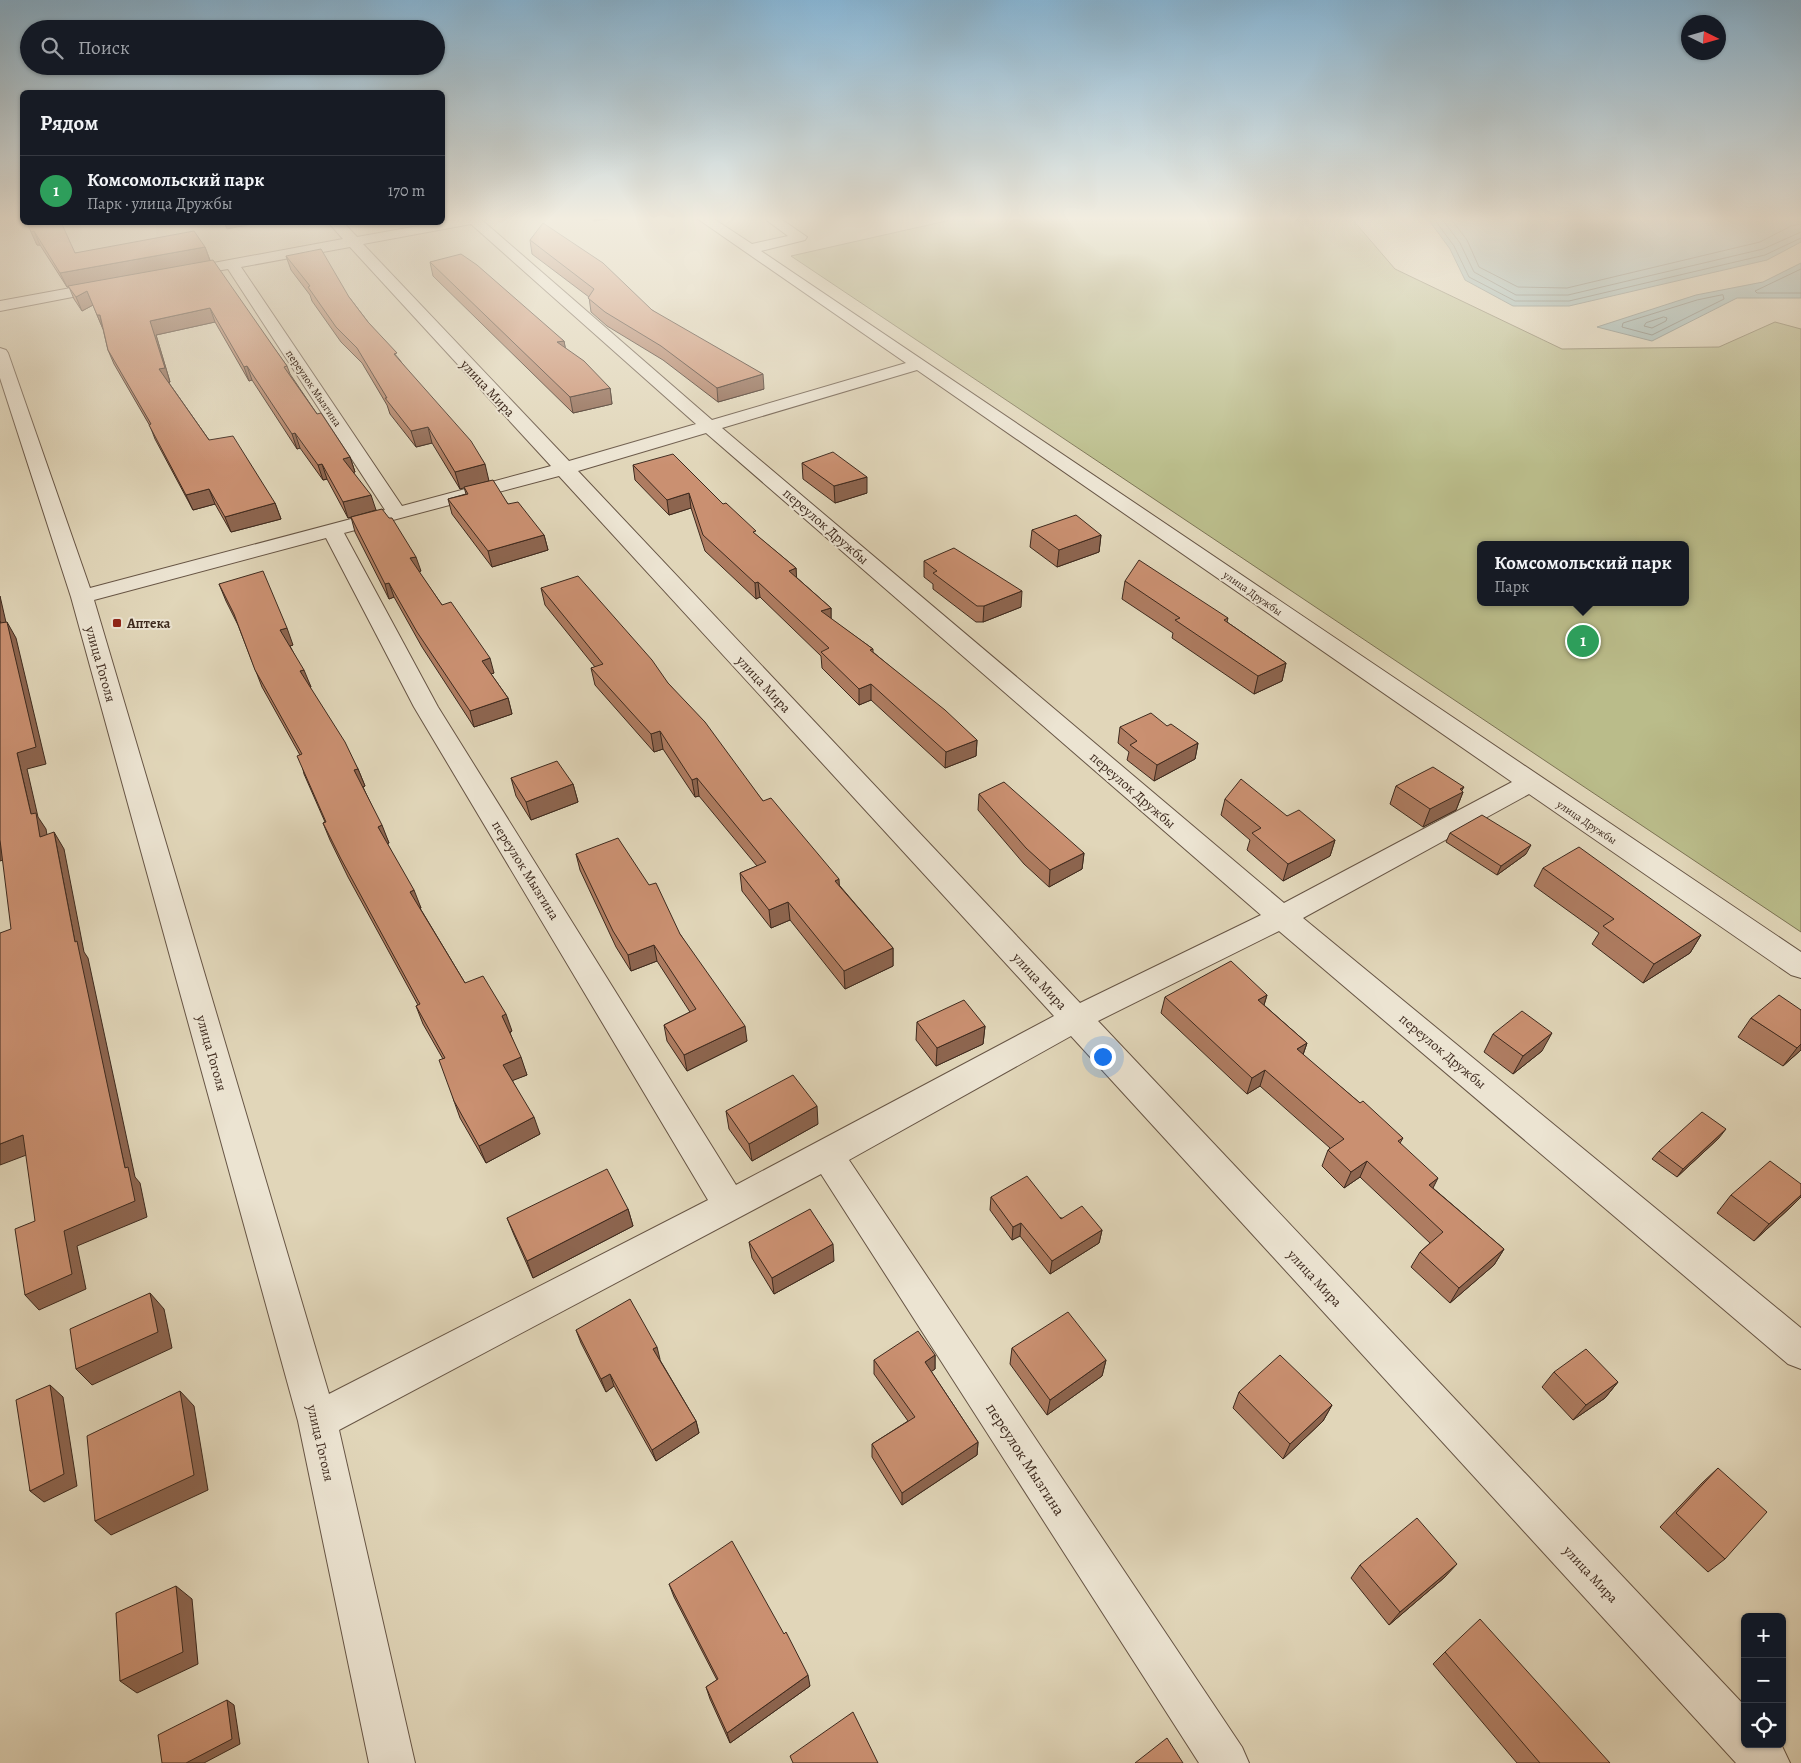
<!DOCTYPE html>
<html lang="ru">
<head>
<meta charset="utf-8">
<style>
  body { margin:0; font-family:Alegreya,serif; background:#242831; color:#f1f3f6 }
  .controls { position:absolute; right:15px; bottom:15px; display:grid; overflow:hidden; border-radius:8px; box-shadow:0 1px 4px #0004 }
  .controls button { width:45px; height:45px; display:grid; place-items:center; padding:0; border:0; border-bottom:1px solid #363941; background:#171b24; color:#f1f3f6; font:25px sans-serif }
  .compass { position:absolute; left:1681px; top:15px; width:45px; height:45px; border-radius:50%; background:#171b24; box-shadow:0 1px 4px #0004; rotate:95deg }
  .you { position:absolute; left:1102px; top:1056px; width:18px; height:18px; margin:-12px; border:4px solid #fff; border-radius:50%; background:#1a73e8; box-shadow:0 0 0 8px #1a73e833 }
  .badge { display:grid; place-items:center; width:32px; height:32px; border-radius:50%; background:#c59692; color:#fff; font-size:16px; font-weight:700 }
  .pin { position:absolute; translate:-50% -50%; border:2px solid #fff; box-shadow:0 1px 5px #0006 }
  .popup { position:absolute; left:1477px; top:541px; width:212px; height:65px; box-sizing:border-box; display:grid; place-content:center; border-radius:8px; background:#171b24; filter:drop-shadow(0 1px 4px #0005); font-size:16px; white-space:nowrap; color:#9ea1a6 }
  .popup b { font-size:19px; color:#f1f3f6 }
  .popup::after { content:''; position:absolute; left:50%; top:100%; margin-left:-10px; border:10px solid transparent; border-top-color:#171b24 }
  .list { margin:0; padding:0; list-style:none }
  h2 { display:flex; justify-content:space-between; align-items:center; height:65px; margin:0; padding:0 20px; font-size:21px }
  h2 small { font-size:16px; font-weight:400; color:#9ea1a6 }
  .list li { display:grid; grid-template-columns:32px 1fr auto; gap:15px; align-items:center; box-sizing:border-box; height:70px; padding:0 20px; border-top:1px solid #363941 }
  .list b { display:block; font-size:19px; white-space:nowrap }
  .list p { margin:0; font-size:16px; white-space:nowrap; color:#9ea1a6 }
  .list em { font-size:16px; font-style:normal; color:#9ea1a6 }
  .icon { flex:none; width:28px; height:28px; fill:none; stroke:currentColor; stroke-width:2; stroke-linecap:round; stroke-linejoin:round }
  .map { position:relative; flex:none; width:1801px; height:1763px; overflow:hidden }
  .search { position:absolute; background:#171b24; box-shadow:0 1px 4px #0004; left:20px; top:20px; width:425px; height:55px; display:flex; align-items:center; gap:12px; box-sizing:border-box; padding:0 18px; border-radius:28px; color:#9ea1a6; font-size:19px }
  .panel { position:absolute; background:#171b24; box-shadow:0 1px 4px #0004; left:20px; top:90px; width:425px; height:135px; border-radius:8px }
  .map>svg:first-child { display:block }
</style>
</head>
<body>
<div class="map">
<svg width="1801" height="1763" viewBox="0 0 1801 1763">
  <rect width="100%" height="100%" fill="#e1d6b9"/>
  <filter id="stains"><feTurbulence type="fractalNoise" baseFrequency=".004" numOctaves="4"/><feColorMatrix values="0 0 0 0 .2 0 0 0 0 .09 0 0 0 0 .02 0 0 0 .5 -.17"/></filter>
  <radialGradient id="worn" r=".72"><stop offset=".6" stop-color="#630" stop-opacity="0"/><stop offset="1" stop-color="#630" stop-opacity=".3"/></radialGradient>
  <!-- green -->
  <path fill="#babc8a" stroke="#7c7354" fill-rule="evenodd" d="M955,219H1352L1395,269L1562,349L1719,347L1775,322L1801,329V932L791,256ZM1480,545H1686V602H1480Z"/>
  <!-- water -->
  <path fill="#97b7b7" stroke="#737f7a" d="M1428,219H1801V242L1767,260L1569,306H1513L1465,280L1450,249Z
    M1801,263V298H1737L1652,341L1597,327L1696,295L1763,282Z"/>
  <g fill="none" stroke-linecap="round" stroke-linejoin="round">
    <!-- shore -->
    <path stroke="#6a706a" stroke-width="1" d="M1434,219L1454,246L1469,277L1515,301H1569L1765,255L1801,238
      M1442,219L1460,243L1474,272L1516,295H1568L1763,249L1801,232
      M1451,219L1467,240L1479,267L1518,287L1567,288L1760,242L1791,226L1801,224
      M1801,269L1755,291L1757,293H1801
      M1723,295L1724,299L1652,335L1622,327L1623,323L1697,300Z
      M1664,317L1667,318L1666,321L1652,328L1644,326L1646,323Z"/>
    <!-- minor casing -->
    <g stroke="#675545" stroke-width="2">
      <path id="minor" d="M457,219H485L483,221L712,420L906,363L698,219H714L752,244L788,236L765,219H781L807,237L805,240L761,251L1801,952V978L1791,975L1529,794L1303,918L1801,1328V1369L1788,1364L1279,931L1098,1021L1745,1706V1744H1781L1790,1763H1736L1071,1036L849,1160L1242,1747L1249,1763H1199L821,1174L339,1430L415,1763H369L298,1421L71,597L0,378V348L6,350L8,353L90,588L385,510L228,269L181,277L174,273L181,269L343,239L328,222H343L357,237ZM471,224L696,424L569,461L363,244ZM350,247L551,466L402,506L241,267ZM917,370L1512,782L1284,903L722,428ZM706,433L1261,915L1080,1003L578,471ZM559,476L1054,1016L736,1185L438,707L344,533ZM326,538L414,707L708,1200L329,1394L94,600Z
        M109,281L114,283L117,286L114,289L0,311V301Z"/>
    </g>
    <!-- minor -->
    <use href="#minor" fill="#ece4d2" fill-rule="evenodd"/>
  </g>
  <!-- wall -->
  <path fill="#ae7c61" stroke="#3e2a1e" d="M27,222L75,253L205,247L210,260L287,366L290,374L317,414L350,457L355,472H353L376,510L348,518L327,479L323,480L300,448L297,449L252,380L249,381L215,322L156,335L170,382L169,383L209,440L275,503L281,519L231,532L215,504L193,510L155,439L150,426L114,364L108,350L103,329L93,305L82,311L74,299L69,287H67L40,245H37Z
    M530,240L652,310L764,389L718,402L663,360L607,326L591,312L589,297L532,254Z
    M286,256L349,297L368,322L399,359L489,481L508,504L544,535L548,550L492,567L452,514L448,499L466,494L464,487L460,489L432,443L416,447L390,414L387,405L362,363L341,342L312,301L310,295L291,270Z
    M430,262L564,341L565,348L610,388L612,404L573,413L433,276Z
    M802,463L867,493L835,503L803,479Z
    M633,465L723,504L756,535L796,568V577L831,608V619L873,649V652L977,740L976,756L945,768L871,700L859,705L822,668L821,656L760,597L756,599L705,551L691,508L669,515L635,480Z
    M351,517L421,571L419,572L442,605L494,673L491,674L508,698L512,714L474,727L422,647L394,597L389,599L355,532Z
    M1032,530L1101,535L1099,552L1057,567L1030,547Z
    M924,561L1021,607L983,622H976L933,589V584L924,577Z
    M1125,581L1228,618L1227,622L1286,663L1282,681L1254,694L1172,638L1173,633L1122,599Z
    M219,584L293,645L290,646L311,687L310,688L358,769L365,786L363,787L389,843H387L421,908H420L465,983L512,1031L510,1033L527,1075L512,1080L540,1134L486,1163L460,1118L454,1101L443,1059L423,1024L416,1006L418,1005L348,877L330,840L323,823L325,822L304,774L300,755L262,687L238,625L226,601Z
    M541,588L668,683L763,801L840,886L893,948V966L845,989L790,920L771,928L742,891L740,873L757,866L699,796L695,797L663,749L654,752L595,685L591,668L595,667L545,605Z
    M1120,727L1198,743L1195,759L1154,781L1127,760L1129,752L1118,743Z
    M511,778L573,784L578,802L531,820L516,796Z
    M1396,786L1462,791L1463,792L1456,810L1423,827L1390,804Z
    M979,794L1084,853L1082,869L1049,887L1024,864L978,810Z
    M1225,799L1287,816L1335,840L1330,856L1283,881L1247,850L1250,840L1221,815Z
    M1450,833L1526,854L1497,875L1446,842Z
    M576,854L680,934L747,1041L687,1071L667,1041L664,1025L690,1012L657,961L631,971L616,947L580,870Z
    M1543,868L1701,935L1690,953L1643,983L1592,944L1599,933L1534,886Z
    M1267,995L1264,1005L1307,1043L1303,1055L1360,1103L1403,1138L1400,1143L1433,1188L1504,1249L1494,1265L1450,1303L1411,1267L1420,1252L1430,1243L1360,1177L1344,1188L1322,1166L1328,1150L1330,1148L1260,1086L1247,1094L1161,1013L1165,997Z
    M1751,1018L1801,1050L1783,1066L1738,1037Z
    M917,1022L985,1026L983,1044L936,1066L916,1040Z
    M1493,1034L1542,1051L1513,1074L1484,1052Z
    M726,1111L818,1124L752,1161L729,1129Z
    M1719,1138L1677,1177L1652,1159L1659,1151Z
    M1801,1184V1197L1792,1206L1754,1241L1717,1213L1731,1195Z
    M991,1197L1102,1230L1099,1243L1050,1274L1020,1236L1012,1240L990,1210Z
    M628,1209L633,1226L533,1278L514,1235L507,1218Z
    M749,1242L834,1261L774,1294L752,1258Z
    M576,1330L660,1359V1360L696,1421L699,1433L656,1461L614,1386L606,1392L581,1343Z
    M1012,1348L1106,1360L1102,1376L1047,1415L1010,1364Z
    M935,1355V1369L931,1371L978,1442L977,1455L902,1505L872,1457V1444L908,1421L874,1374V1360Z
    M1554,1372L1618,1382L1605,1398L1573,1420L1542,1387Z
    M1239,1392L1332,1405L1323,1421L1283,1459L1233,1408Z
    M1718,1468L1725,1559L1708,1572L1660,1527L1702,1483Z
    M1360,1565L1445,1577L1389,1625L1351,1578Z
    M669,1584L810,1686L730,1743L710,1699L706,1687L717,1680L674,1597Z
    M1445,1652L1610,1763H1517L1433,1664Z"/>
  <!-- shaded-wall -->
  <path fill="#8d654f" stroke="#3e2a1e" d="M594,219H608L594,221Z
    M224,222H263L227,229Z
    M34,231L40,245H37L31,232Z
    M205,247L210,261L67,287L60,273Z
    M87,291L93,305L82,311L76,297Z
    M210,308L215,322L156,335L170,382L165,383L159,369L150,321Z
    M97,315H100L103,329Z
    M564,341L567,356L557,342Z
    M247,366L252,380L249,381L244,367Z
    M763,374L764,389L718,402L717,388Z
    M610,388L612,404L573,413L570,397Z
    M428,427L432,443L416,447L411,431Z
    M295,433L300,448L297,449L292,434Z
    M350,457L355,472L348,474L343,459Z
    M322,464L327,479L323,480L318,465Z
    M485,464L489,481L460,489L455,472Z
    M867,477V493L835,503L834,486Z
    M209,489L215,504L193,510L186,495Z
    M689,493L691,508L669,515L667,500Z
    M371,495L376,510L348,518L343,502Z
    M275,503L281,519L231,532L225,517Z
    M544,535L548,550L492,567L488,551Z
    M1101,535L1099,552L1057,567L1059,550Z
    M416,557L421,571L414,573L410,558Z
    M796,568L797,584L789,571Z
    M758,582L760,597L756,599L755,583Z
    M389,583L394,597L389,599L385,584Z
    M1022,591L1021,607L983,622L984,606Z
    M0,596L10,640L0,623Z
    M831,608V623L821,611Z
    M7,622L16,638L46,764L27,769L38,817L46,829L50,853L40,837L31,814L17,753Z
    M287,628L293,645L287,647L280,630Z
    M490,658L494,673L486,676L482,661Z
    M1286,663L1282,681L1254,694L1258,676Z
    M304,670L311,687L307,689L300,671Z
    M871,684V700L859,705V689Z
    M508,698L512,714L474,727L470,711Z
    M660,731L663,749L654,752L651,734Z
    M977,740L976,756L945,768L946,752Z
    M1198,743L1195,759L1154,781L1157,765Z
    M358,769L365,786L361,788L354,770Z
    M697,778L699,796L695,797L692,780Z
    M573,784L578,802L531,820L526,802Z
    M1464,787L1461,792H1463L1456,810L1423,827L1430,809Z
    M382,825L389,843L385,845L378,827Z
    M54,832L64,849L84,952L88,958L135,1177L140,1183L147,1217L77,1246L86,1289L39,1310L25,1295L64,1231L125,1168L75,942Z
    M0,840L12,857L0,861Z
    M1335,840L1330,856L1283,881L1288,864Z
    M1531,845L1526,854L1497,875L1501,866Z
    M1084,853L1082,869L1049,887L1050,870Z
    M839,879L840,897L835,881Z
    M414,890L421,908L417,909L410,892Z
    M788,902L790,920L771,928L769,910Z
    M1701,935L1690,953L1643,983L1654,964Z
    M654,945L657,961L631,971L628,955Z
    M893,948V966L845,989L844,971Z
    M1267,995L1262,1011L1258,1000Z
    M506,1014L512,1031L508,1033L502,1016Z
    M745,1026L747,1041L687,1071L684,1055Z
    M985,1026L983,1044L936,1066L937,1048Z
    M1552,1033L1542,1051L1513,1074L1523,1056Z
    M1307,1043L1301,1060L1297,1049Z
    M1801,1044V1050L1783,1066L1797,1048Z
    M521,1057L527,1075L509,1082L503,1065Z
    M1265,1070L1260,1086L1247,1094L1252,1078Z
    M817,1106L818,1124L752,1161L749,1144Z
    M534,1117L540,1134L486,1163L479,1146Z
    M1726,1129L1719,1138L1677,1177L1683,1169Z
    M23,1135L37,1151L0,1165V1144Z
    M1367,1161L1360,1177L1344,1188L1351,1172Z
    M1438,1178L1430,1194L1429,1185Z
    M1801,1195V1197L1792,1206L1754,1241L1769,1224Z
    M628,1209L633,1226L533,1278L527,1261Z
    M1021,1223L1020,1236L1012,1240L1013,1227Z
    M1102,1230L1099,1243L1050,1274L1052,1261Z
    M833,1244L834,1261L774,1294L772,1278Z
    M1504,1249L1494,1265L1450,1303L1459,1288Z
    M150,1293L164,1309L172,1348L92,1385L76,1369Z
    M657,1347L660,1359L657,1361L653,1349Z
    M935,1355V1369L925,1376V1362Z
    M1106,1360L1102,1376L1047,1415L1050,1400Z
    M610,1374L614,1386L606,1392L601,1379Z
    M1618,1382L1605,1398L1573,1420L1586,1405Z
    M50,1385L63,1397L77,1486L44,1502L30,1491Z
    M180,1391L194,1406L208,1490L111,1535L95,1521Z
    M1332,1405L1323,1421L1283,1459L1290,1444Z
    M696,1421L699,1433L656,1461L652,1450Z
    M978,1442L977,1455L902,1505V1493Z
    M1457,1564L1445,1577L1389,1625L1400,1612Z
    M176,1586L192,1599L198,1664L137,1693L120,1681Z
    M808,1675L810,1686L730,1743L727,1733Z
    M227,1700L234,1705L240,1744L204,1763H186Z"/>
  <!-- building -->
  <path fill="#ca9071" stroke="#3e2a1e" d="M27,222H61L75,253L194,231L205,247L60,273L34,231L31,232Z
    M543,223L603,263L652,310L763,374L717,388L661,346L605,312L588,298L594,289L530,240Z
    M321,249L349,297L368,322L397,353L394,354L471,441L485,464L455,472L428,427L411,431L385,398H387L357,348L336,327L308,287L310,286L286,256Z
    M461,254L477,265L564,341L557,342L584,361L610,388L570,397L430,262Z
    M213,260L275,349L287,366L284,367L317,414L321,413L350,457L343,459L371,495L343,502L322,464L318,465L295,433L292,434L247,366L244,367L210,308L150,321L165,368L159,369L209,440L233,436L275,503L225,517L209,489L186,495L149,425L151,424L108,350L100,315H97L87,291L76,297L68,286Z
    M833,452L867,477L834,486L802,463Z
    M673,454L723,504L726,503L756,531L753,532L796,568L789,571L831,608L821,611L873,649L870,650L945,710L977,740L946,752L871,684L859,689L821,652L829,648L758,582L755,583L703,535L689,493L667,500L633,465Z
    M493,480L508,504L518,502L544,535L488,551L448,499L468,494L464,487Z
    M382,509L389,518H392L416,557L410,558L442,605L451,602L490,658L482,661L508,698L470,711L417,632L389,583L385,584L351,517Z
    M1076,515L1101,535L1059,550L1032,530Z
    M954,548L1022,591L984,606H977L933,573L937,571L924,561Z
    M1139,560L1228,618L1224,620L1286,663L1258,676L1175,620L1180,618L1125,581Z
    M263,571L287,628L280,630L304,670L300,671L345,742L358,769L354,770L382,825L378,827L414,890L410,892L465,983L483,976L506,1014L502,1016L521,1057L503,1065L534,1117L479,1146L454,1101L439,1060L445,1058L416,1006L420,1004L341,859L323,823L326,822L297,756L302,754L255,670L234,614L219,584Z
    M578,576L652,660L668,683L705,722L763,801L771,798L839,879L835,881L893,948L844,971L788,902L769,910L740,873L766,862L697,778L692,780L660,731L651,734L591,668L603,664L541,588Z
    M0,621V623L7,622L36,747L17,753L31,814L36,813L40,837L54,832L75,942L77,941L125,1168L128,1167L135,1201L64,1231L72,1274L25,1295L15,1229L35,1221L23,1135L0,1144V933L11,929L0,840Z
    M1151,713L1167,726L1171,724L1198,743L1157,765L1130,745L1137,741L1120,727Z
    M557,761L573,784L526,802L511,778Z
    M1433,767L1464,787L1460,789L1463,792L1430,809L1396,786Z
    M1241,779L1287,816L1299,810L1335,840L1288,864L1252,833L1261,828L1225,799Z
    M1004,782L1084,853L1050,870L1026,848L979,794Z
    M1482,815L1531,845L1501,866L1450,833Z
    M618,838L649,885L656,883L680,934L745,1026L684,1055L664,1025L696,1009L654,945L628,955L613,931L576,854Z
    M1579,847L1701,935L1654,964L1603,926L1614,919L1543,868Z
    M1231,961L1267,995L1258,1000L1307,1043L1297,1049L1360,1103L1363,1101L1403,1138L1398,1141L1438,1178L1429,1185L1504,1249L1459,1288L1420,1252L1443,1232L1367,1161L1351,1172L1328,1150L1344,1139L1265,1070L1252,1078L1165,997Z
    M1779,995L1801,1010V1044L1797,1048L1751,1018Z
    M964,1000L985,1026L937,1048L917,1022Z
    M1522,1011L1552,1033L1523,1056L1493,1034Z
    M793,1075L817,1106L749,1144L726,1111Z
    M1702,1112L1726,1129L1683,1169L1659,1151Z
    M1770,1161L1801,1184V1195L1769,1224L1731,1195Z
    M607,1169L628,1209L527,1261L507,1218Z
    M1027,1176L1061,1219L1082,1206L1102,1230L1052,1261L1021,1223L1013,1227L991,1197Z
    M810,1209L833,1244L772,1278L749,1242Z
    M150,1293L158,1332L76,1369L70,1329Z
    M630,1299L657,1347L653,1349L696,1421L652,1450L610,1374L601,1379L576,1330Z
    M1068,1312L1106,1360L1050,1400L1012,1348Z
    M918,1331L935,1355L925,1362L978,1442L902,1493L872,1444L915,1417L874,1360Z
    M1586,1349L1618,1382L1586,1405L1554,1372Z
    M1280,1355L1332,1405L1290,1444L1239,1392Z
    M50,1385L64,1474L30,1491L16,1400Z
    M180,1391L194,1475L95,1521L87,1436Z
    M1718,1468L1767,1512L1725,1559L1676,1513Z
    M1417,1518L1457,1564L1400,1612L1360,1565Z
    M732,1541L784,1634L786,1632L808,1675L727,1733L706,1687L718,1679L669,1584Z
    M176,1586L183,1652L120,1681L116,1613Z
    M1480,1619L1610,1763H1540L1445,1652Z
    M227,1700L232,1739L186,1763H162L158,1735Z
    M853,1712L878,1763H793L790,1756Z
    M1167,1738L1183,1763H1135Z"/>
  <!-- sky -->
  <linearGradient id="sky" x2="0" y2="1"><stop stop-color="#87b5d4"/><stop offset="0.47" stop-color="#f2ede0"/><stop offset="1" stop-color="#f2ede0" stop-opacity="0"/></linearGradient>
  <rect width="1801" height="465" fill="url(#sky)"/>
  <!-- markers -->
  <rect fill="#8f2418" stroke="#ece4d2" stroke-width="2" x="112" y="618" width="10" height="10" rx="2.5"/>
  <g text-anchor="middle" stroke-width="4" stroke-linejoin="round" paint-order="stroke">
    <!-- far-street labels -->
    <g font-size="11" fill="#3e2a1e" stroke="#ece4d2">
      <text transform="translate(314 388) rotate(56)" y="4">переулок Мызгина</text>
      <text transform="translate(1253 593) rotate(35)" y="4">улица Дружбы</text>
      <text transform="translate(1587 822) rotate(34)" y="4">улица Дружбы</text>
    </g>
    <!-- street labels -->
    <g font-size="14" fill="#3e2a1e" stroke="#ece4d2">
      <text transform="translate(488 388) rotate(47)" y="5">улица Мира</text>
      <text transform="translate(826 526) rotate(41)" y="5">переулок Дружбы</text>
      <text transform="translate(101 664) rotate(74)" y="5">улица Гоголя</text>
      <text transform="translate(764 684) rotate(47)" y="5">улица Мира</text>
      <text transform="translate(1133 790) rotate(41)" y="5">переулок Дружбы</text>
      <text transform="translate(526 870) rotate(58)" y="5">переулок Мызгина</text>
      <text transform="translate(1040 981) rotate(47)" y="5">улица Мира</text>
      <text transform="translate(1443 1051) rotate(40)" y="5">переулок Дружбы</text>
      <text transform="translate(212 1053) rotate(74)" y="5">улица Гоголя</text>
      <text transform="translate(1315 1278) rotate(47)" y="5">улица Мира</text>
      <text transform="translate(321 1443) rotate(77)" y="5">улица Гоголя</text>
      <text transform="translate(1591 1574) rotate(47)" y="5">улица Мира</text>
    </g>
    <!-- poi labels -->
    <g font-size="14" font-weight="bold" fill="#3e2a1e" stroke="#ece4d2" text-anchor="start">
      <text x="127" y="628">Аптека</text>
    </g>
    <!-- near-street labels -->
    <g font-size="16" fill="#3e2a1e" stroke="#ece4d2">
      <text transform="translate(1026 1459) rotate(57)" y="6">переулок Мызгина</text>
    </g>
  </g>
  <rect width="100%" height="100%" filter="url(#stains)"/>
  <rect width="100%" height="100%" fill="url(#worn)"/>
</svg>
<div class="controls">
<button>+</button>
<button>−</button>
<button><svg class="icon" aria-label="locate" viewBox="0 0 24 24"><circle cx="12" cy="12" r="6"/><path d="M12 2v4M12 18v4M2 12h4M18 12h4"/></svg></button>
</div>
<svg class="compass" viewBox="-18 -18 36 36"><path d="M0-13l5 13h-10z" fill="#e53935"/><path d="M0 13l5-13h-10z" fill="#9ea1a6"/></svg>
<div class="you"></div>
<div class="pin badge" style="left:1583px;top:641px;background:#2e9e5b">1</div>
<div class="popup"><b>Комсомольский парк</b>Парк</div>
<div class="search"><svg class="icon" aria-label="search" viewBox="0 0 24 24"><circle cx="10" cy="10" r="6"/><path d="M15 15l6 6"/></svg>Поиск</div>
<section class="panel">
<h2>Рядом<small></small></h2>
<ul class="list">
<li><span class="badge" style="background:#2e9e5b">1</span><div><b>Комсомольский парк</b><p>Парк · улица Дружбы</p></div><em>170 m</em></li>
</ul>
</section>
</div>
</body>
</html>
